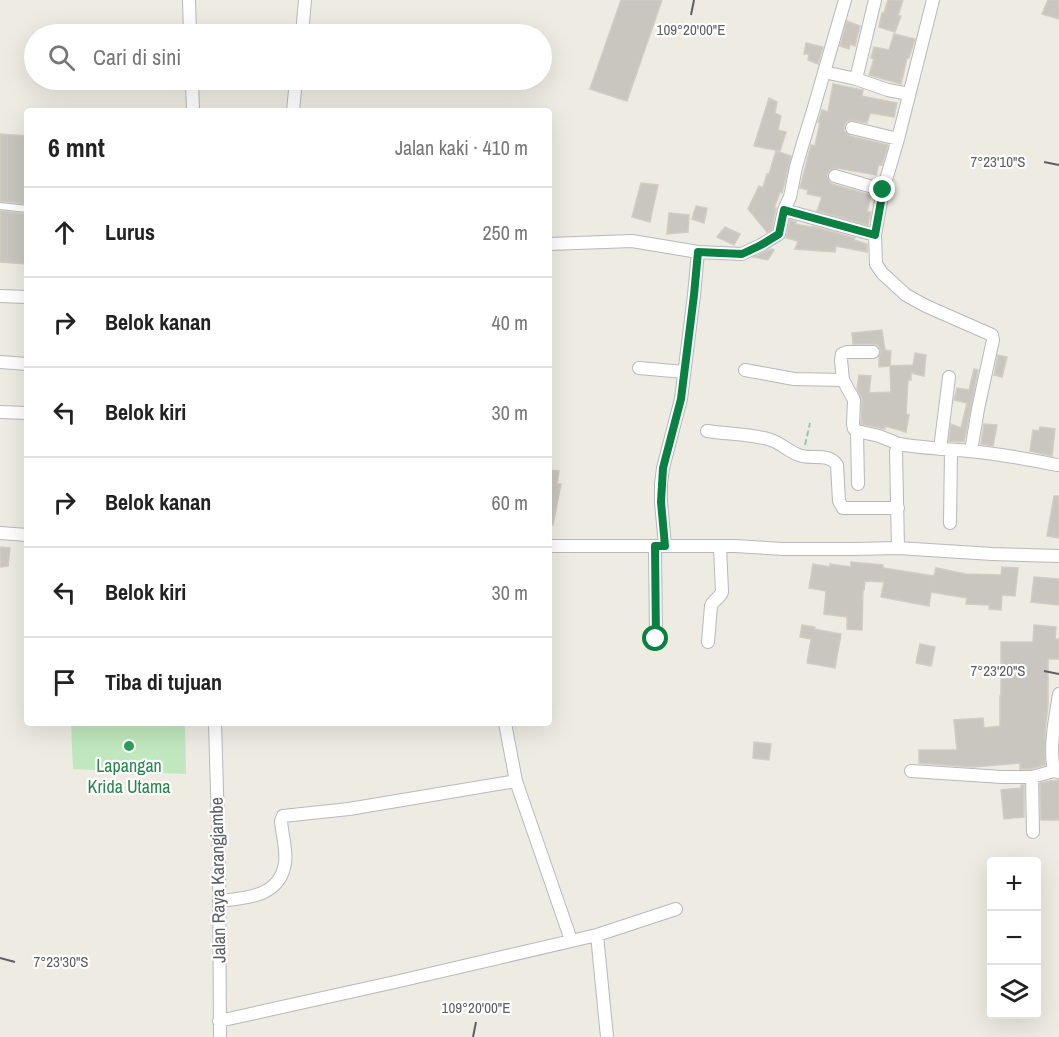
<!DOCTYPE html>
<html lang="id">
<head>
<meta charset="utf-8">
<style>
  body { margin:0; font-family:"Archivo Narrow",sans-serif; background:#f2f2f2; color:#222 }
  .controls { position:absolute; right:18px; bottom:18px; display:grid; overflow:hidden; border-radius:6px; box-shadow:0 6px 24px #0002 }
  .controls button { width:54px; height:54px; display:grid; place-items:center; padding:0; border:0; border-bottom:2px solid #e0e0e0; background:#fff; color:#222; font:30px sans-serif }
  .stop { position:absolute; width:18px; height:18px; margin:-14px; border:4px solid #0b8043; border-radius:50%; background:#fff }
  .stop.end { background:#0b8043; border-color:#fff; box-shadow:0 2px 6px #0008 }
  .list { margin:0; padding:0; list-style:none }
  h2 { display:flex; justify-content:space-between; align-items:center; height:78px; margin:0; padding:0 24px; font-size:26px }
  h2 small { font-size:20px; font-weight:400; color:#767676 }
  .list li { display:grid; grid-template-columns:39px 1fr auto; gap:18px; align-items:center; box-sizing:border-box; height:90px; padding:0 24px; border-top:2px solid #e0e0e0 }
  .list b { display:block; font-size:22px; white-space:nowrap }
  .list em { font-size:20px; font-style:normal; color:#767676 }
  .icon { flex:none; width:33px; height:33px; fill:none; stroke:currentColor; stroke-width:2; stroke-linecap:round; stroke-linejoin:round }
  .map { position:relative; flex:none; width:1059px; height:1037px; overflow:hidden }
  .search { position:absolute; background:#fff; box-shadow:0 6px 24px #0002; left:24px; top:24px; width:528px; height:66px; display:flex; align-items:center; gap:15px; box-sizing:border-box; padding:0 21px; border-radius:33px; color:#767676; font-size:22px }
  .panel { position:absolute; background:#fff; box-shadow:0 6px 24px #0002; left:24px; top:108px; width:528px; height:618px; border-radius:6px }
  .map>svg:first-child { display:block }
</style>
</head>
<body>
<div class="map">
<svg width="1059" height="1037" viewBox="0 0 1059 1037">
  <rect width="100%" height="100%" fill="#eeebe2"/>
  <!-- green -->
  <path fill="#c0e7bd" d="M71,723H185L186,774L73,769Z"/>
  <!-- building -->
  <path fill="#c9c5bf" stroke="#d3ccc0" stroke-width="1.5" d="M621,0H662L627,101L590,89Z
    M888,0H903L898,16H901L895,32L879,27L882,13H884Z
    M1048,0H1059V19L1042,14Z
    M847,21L860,26L855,46L850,44L849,49L840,46Z
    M894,34L915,39L909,58H907L901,84L869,75L874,59L871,58L874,47L889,50Z
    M806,43L823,47L818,64L808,60L809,54H804Z
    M833,84L863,90L862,96L897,103L894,117L870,113L867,123L850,120L846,122L844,126V131L850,136L888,145L882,165L879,164L876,175L837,168L830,170L827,174L829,181L832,184L871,195L867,212H871L868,225L817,211L822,197L807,194L808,190L800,188L811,145L815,146L820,122H818L822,110L828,112Z
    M769,98L777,102L775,113L781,116L778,130L786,132L780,151L754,146Z
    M0,134L27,136V204L0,201Z
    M776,151L791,156L782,193L780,192L774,208H776L772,229L767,232L748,209L759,186L763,188L767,174H769Z
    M641,183L658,185L650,222L632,217Z
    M696,206L707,208L704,223L692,219Z
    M0,211L27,214V264L0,262Z
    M669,213L689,215L688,232L667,234Z
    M790,220L796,222L795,224L811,227L812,226L855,238L854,240L867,244V252L836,246L835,252L795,249L798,241L786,238Z
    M725,227L740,234L734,245L717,237Z
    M771,249L774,250L768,260L754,257Z
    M882,330L885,350L891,351L890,366L879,367V357L881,351L878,345L873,344H853L852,333Z
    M915,353L926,355L924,376L911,373V380H908L906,414L909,415L906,432L885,426V429L861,424L862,400L857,389L859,375L871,376L869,393L891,392L890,366L913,365Z
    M998,355L1007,357L1002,377L994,375Z
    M974,369L978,370L964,442L949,441L951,424L961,428L967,403L954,400L957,388L969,390Z
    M984,424L997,425L993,446L981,444Z
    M1040,427L1055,429L1052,456L1030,451L1033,430L1039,431Z
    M549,470L559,471L557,484H561L553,525L549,524Z
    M1054,496H1059V538L1047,536Z
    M0,547L10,548L8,566L0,567Z
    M851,562L883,565V568L934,576L936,568L966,574L1001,575L1002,567L1018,568L1015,596L1002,595L1001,610L989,609V605L966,604L967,598L931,592L929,606L881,597L884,582L865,581L864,590H863L862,630L847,629V617L824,614L826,591L809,588L813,564L830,567V564L851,567Z
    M1034,577L1059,579V605L1031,602Z
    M802,625L815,627L814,629L841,634L835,668L807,663L811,639L800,637Z
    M1034,625L1056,627L1055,639H1059V659H1048V705L1045,732V765L1031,769H1020V763L973,767L919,763V750H957L954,720L983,718L984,728L1000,726V696H1001V642H1033Z
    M920,644L935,647L931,666L916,663Z
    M754,742L771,744L769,760L753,758Z
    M1059,780V820H1041L1040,783L1050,781Z
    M1021,785H1024V817L1004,819L1001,790L1021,788Z"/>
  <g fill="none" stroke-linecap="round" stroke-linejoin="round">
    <!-- lane casing -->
    <g stroke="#b5b9bd" stroke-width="8">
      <path id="lane" d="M0,206L27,209"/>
    </g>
    <!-- street casing -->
    <g stroke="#b5b9bd" stroke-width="14">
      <path id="street" d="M189,0L190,34
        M875,0L856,79L888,90L909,94
        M933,0L898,139L883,190L875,235L876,264L882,273L906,295L926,306L992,335L993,340L978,409L971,451
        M302,34L305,0
        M824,72L856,79
        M192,80L193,111
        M293,111L296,80
        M852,128L898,139
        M835,176L883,190
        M784,210L875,235
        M549,244L632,241L698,252L694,295L681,399L663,468L661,484V502L665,546
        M698,252L742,254L761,245L779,234L784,210L790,197L796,167L803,143L812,114L845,0
        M0,296L27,297
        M0,362L27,364
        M639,368L684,372
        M745,370L794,379L843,380
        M0,412L27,413
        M707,431C727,434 749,434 768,439C781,442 789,453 802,456C814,459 829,453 837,465L839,501L843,508H898
        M857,431L879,436L899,444
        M940,449L949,377
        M858,484L857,431L854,429L853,424L854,400L843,380L841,360L842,354L847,352H873
        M950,523L951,450
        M0,533L27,535
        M549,546H735L783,549H854L898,548L992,554L1059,556
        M655,546L656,639
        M898,548L896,451L899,444C922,448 946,449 969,451C999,454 1028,459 1057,465
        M708,642L711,606C713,600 720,598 722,592L720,547
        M1059,694C1055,720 1049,746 1054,771L1059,772
        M215,723L219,858L220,1037
        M505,723L516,781L571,940
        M911,771L1002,777H1032L1054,771
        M1032,777L1033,832
        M219,901C246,898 280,897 285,863C287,850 282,834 281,821L283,816L349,809L516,781
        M597,935L607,1037
        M219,1021L395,982L597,935L676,909"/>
    </g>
    <!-- path -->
    <path stroke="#96c9a2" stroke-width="2" stroke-dasharray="6 3" stroke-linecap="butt" d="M805,445L810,423"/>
    <!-- lane -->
    <use href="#lane" stroke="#fff" stroke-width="6"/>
    <!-- street -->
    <use href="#street" stroke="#fff" stroke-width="12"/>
  </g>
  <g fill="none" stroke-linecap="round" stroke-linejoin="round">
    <!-- route -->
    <path stroke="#0b8043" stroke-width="8" d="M656,639L655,546H665L661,502L663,468L681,399L694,295L698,252L742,254L761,245L779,234L784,210L875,235L883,190"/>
  </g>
  <!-- ticks -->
  <path fill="none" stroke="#5b5f64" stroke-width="2" d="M691,15L694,0M1044,162L1059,165M1044,671L1059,674M0,958L15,962M473,1037L476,1022"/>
  <!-- markers -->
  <circle fill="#2e9e5b" stroke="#fff" stroke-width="2" cx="129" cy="746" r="6"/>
  <g text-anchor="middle" stroke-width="4.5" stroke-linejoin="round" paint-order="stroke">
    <!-- leisure labels -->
    <g font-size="18" fill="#27864d" stroke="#fff">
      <text x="129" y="772">Lapangan<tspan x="129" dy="21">Krida Utama</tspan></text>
    </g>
    <!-- street labels -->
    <g font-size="18" fill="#5b5f64" stroke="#fff">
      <text transform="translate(218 880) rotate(-91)" y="6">Jalan Raya Karangjambe</text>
    </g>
  </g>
  <g font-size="15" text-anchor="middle" fill="#5b5f64" stroke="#fff" stroke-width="4.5" stroke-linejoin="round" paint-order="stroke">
    <text x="691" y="35">109°20'00"E</text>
    <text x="998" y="167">7°23'10"S</text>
    <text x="998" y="676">7°23'20"S</text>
    <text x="61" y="967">7°23'30"S</text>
    <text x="476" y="1013">109°20'00"E</text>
  </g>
</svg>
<div class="controls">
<button>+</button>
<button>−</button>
<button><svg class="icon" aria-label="layers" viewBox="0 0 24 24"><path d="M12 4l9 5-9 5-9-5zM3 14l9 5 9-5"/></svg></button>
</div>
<div class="stop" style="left:656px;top:639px"></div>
<div class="stop end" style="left:883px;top:190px"></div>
<div class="search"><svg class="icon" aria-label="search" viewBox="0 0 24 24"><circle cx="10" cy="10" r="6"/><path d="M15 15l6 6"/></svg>Cari di sini</div>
<section class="panel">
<h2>6 mnt<small>Jalan kaki · 410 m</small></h2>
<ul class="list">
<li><svg class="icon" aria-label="ahead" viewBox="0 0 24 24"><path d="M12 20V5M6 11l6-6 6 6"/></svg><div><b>Lurus</b></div><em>250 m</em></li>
<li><svg class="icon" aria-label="right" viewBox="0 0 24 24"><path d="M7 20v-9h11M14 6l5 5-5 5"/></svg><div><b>Belok kanan</b></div><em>40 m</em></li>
<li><svg class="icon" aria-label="left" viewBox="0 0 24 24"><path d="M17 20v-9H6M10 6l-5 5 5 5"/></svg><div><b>Belok kiri</b></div><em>30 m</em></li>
<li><svg class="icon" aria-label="right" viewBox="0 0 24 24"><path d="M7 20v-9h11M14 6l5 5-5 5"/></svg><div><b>Belok kanan</b></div><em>60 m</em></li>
<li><svg class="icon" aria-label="left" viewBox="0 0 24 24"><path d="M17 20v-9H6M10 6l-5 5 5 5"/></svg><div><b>Belok kiri</b></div><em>30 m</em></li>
<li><svg class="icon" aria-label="arrive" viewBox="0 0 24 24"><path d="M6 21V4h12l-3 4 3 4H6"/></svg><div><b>Tiba di tujuan</b></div></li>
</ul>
</section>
</div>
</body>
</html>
